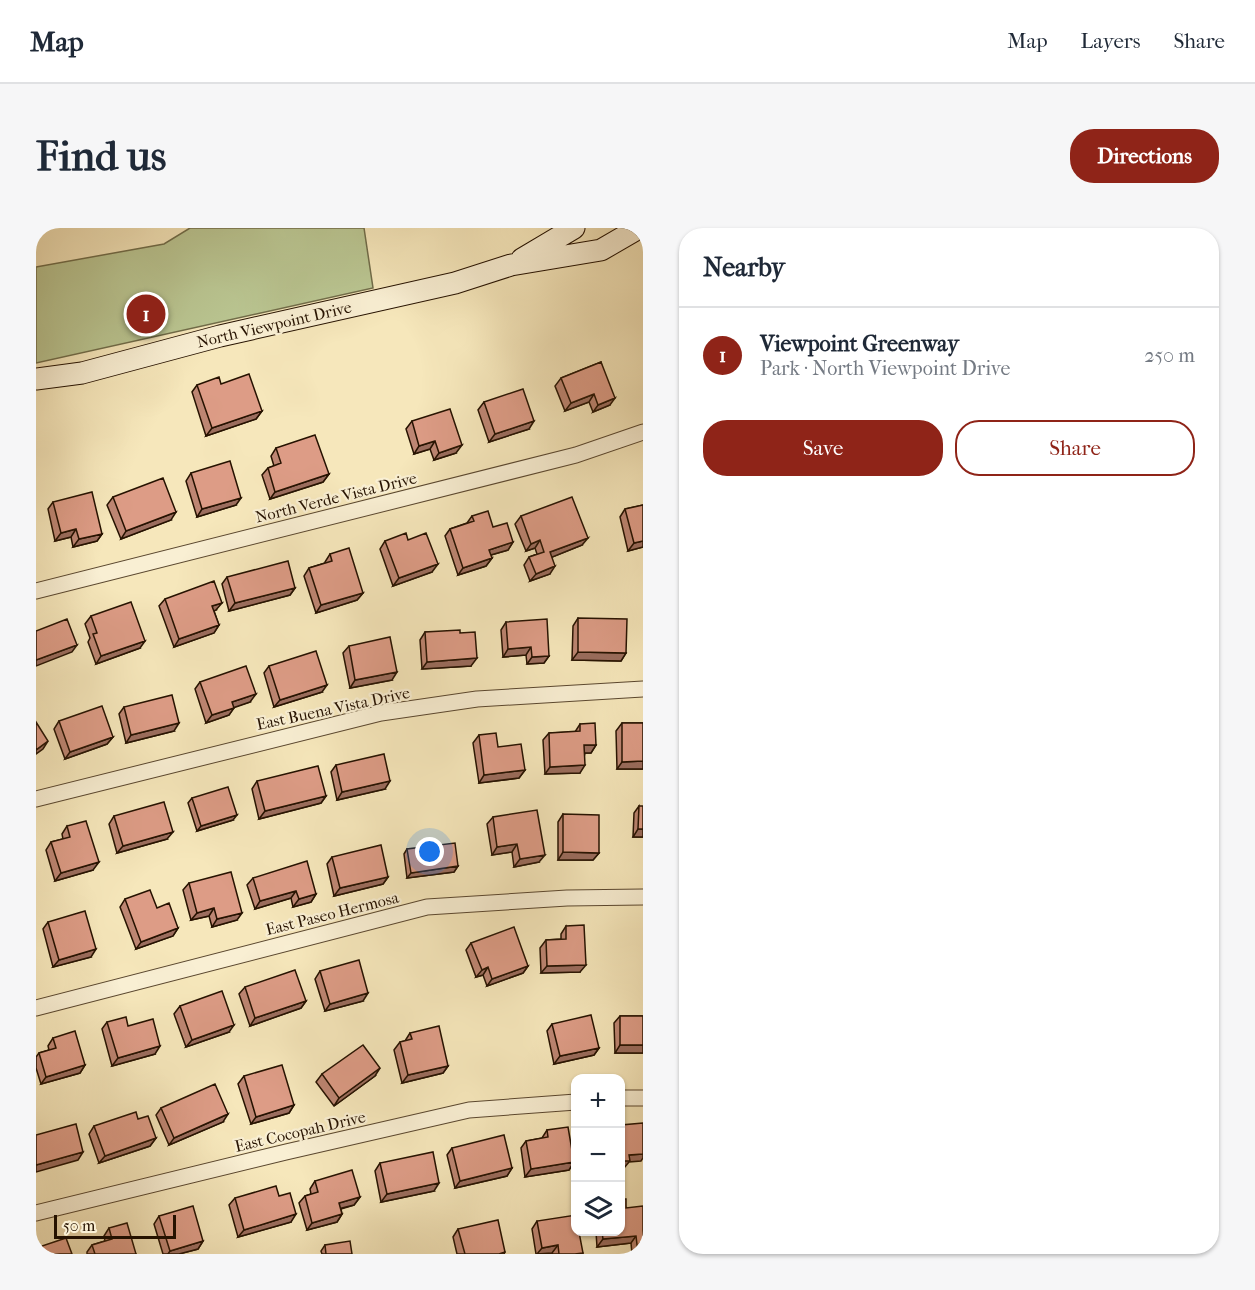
<!DOCTYPE html>
<html lang="en">
<head>
<meta charset="utf-8">
<style>
  body { margin:0; font-family:"IM FELL French Canon",serif; background:#f6f6f7; color:#1f2937 }
  .controls { position:absolute; right:18px; bottom:18px; display:grid; overflow:hidden; border-radius:12px; box-shadow:0 2px 4px #0004 }
  .controls button { width:54px; height:54px; display:grid; place-items:center; padding:0; border:0; border-bottom:2px solid #e0e1e3; background:#fff; color:#1f2937; font:30px sans-serif }
  .scale { position:absolute; left:18px; bottom:15px; width:122px; box-sizing:border-box; padding-left:6px; border:3px solid #261200; border-top:0; font-size:16px; line-height:21px; white-space:nowrap; color:#261200; -webkit-text-stroke:4px #f9efd3; paint-order:stroke }
  .you { position:absolute; left:394px; top:624px; width:21px; height:21px; margin:-15px; border:4px solid #fff; border-radius:50%; background:#1a73e8; box-shadow:0 0 0 9px #1a73e833 }
  .badge { display:grid; place-items:center; width:39px; height:39px; border-radius:50%; background:#8f2418; color:#fff; font-size:20px; font-weight:700 }
  .pin { position:absolute; translate:-50% -50%; border:3px solid #fff; box-shadow:0 2px 6px #0006 }
  .list { margin:0; padding:0; list-style:none }
  h2 { display:flex; justify-content:space-between; align-items:center; height:78px; margin:0; padding:0 24px; font-size:26px }
  h2 small { font-size:20px; font-weight:400; color:#747a83 }
  .list li { display:grid; grid-template-columns:39px 1fr auto; gap:18px; align-items:center; box-sizing:border-box; height:96px; padding:0 24px; border-top:2px solid #e0e1e3 }
  .list b { display:block; font-size:22px; white-space:nowrap }
  .list p { margin:0; font-size:20px; white-space:nowrap; color:#747a83 }
  .list em { font-size:20px; font-style:normal; color:#747a83 }
  .actions { display:flex; gap:12px; padding:18px 24px }
  .actions a { flex:1; padding:14px 0; border:2px solid #8f2418; border-radius:24px; text-align:center; font-size:21px; color:#8f2418 }
  .actions .main { background:#8f2418; color:#fff }
  .icon { flex:none; width:33px; height:33px; fill:none; stroke:currentColor; stroke-width:2; stroke-linecap:round; stroke-linejoin:round }
  .map { position:relative; flex:none; width:607px; height:1026px; overflow:hidden; border-radius:24px }
  header { display:flex; align-items:center; gap:36px; box-sizing:border-box; height:84px; padding:0 30px; background:#fff; border-bottom:2px solid #e0e1e3 }
  header strong { font-size:28px }
  nav { display:flex; gap:33px; margin-inline-start:auto; font-size:21px }
  .intro { display:flex; align-items:center; justify-content:space-between; box-sizing:border-box; height:144px; padding:0 36px }
  h1 { margin:0; font-size:42px }
  .button { padding:15px 27px; border-radius:24px; background:#8f2418; color:#fff; font-size:21px; font-weight:700 }
  main { display:flex; gap:36px; padding:0 36px }
  aside { flex:1; background:#fff; border-radius:24px; box-shadow:0 2px 4px #0004 }
  .map>svg:first-child { display:block }
</style>
</head>
<body>
<header>
<strong>Map</strong>
<nav><a>Map</a><a>Layers</a><a>Share</a></nav>
</header>
<div class="intro"><h1>Find us</h1><a class="button">Directions</a></div>
<main>
<div class="map">
<svg width="607" height="1026" viewBox="0 0 607 1026">
  <rect width="100%" height="100%" fill="#f6e7bb"/>
  <filter id="stains"><feTurbulence type="fractalNoise" baseFrequency=".00333" numOctaves="4"/><feColorMatrix values="0 0 0 0 .2 0 0 0 0 .09 0 0 0 0 .02 0 0 0 .5 -.17"/></filter>
  <radialGradient id="worn" r=".72"><stop offset=".6" stop-color="#630" stop-opacity="0"/><stop offset="1" stop-color="#630" stop-opacity=".3"/></radialGradient>
  <!-- green -->
  <path fill="#bac692" stroke="#706c49" stroke-width="1.5" d="M154,0H328L337,60L0,135V39L128,16Z"/>
  <g fill="none" stroke-linecap="round" stroke-linejoin="round">
    <!-- street casing -->
    <g stroke="#5a472f" stroke-width="17">
      <path id="street" d="M0,363L540,227L607,204
        M0,571L345,485L441,471L607,461
        M0,780L391,679L531,670L607,669
        M584,870H607
        M0,985L250,924L433,882L540,874"/>
    </g>
    <!-- secondary casing -->
    <g stroke="#261200" stroke-width="23">
      <path id="secondary" d="M486,31L538,0
        M0,151L46,145L184,108L419,55L475,37L565,22L603,0"/>
    </g>
    <!-- street -->
    <use href="#street" stroke="#f9efd3" stroke-width="15"/>
    <!-- secondary -->
    <use href="#secondary" stroke="#f9efd3" stroke-width="21"/>
  </g>
  <!-- wall -->
  <path fill="#be8673" stroke="#261200" stroke-width="1.5" d="M565,134L574,177L557,184L553,174L529,183L519,158L525,150Z
    M185,156L226,183L220,191L170,208L156,164L161,157Z
    M448,174L493,201L453,214L442,182Z
    M376,193L420,225L398,232L394,221L378,226L370,201Z
    M240,220L293,246L287,254L234,271L226,247L232,240L238,238L235,228Z
    M155,245L200,277L161,289L150,253Z
    M77,269L135,292L85,311L71,277Z
    M17,274L66,306L61,313L37,319L35,309L19,313L12,281Z
    M607,277V319L592,323L584,289L589,281Z
    M436,288L457,299L477,314L472,322L455,327L456,330L450,338L422,347L409,308L414,301L431,295Z
    M485,288L546,317L516,329L514,346L494,353L488,337L493,329L501,326L499,320L490,323L479,296Z
    M372,312L396,344L357,358L344,321L349,313Z
    M294,326L327,365L321,372L280,385L268,348L273,340L289,335V334Z
    M191,349L259,360L254,367L193,383L186,356Z
    M129,371L180,382L178,383L183,397L178,405L138,419L123,378Z
    M55,388L104,420L60,436L52,414L54,410L49,396Z
    M542,390L590,425L585,433L536,432L537,398Z
    M470,394L513,428L508,435L491,436L490,427L467,429L465,402Z
    M389,404L424,405L435,438L386,441L384,412Z
    M313,418L356,452L314,460L307,425Z
    M233,438L286,464L238,479L228,445Z
    M164,454L214,474L198,479L193,487L170,495L159,461Z
    M88,479L138,503L90,515L83,486Z
    M23,493L77,509L71,516L29,531L18,501Z
    M586,495H607V541H581L580,503Z
    M544,496L560,517L555,525H549L544,545L509,546L507,512L513,505L539,504Z
    M443,507L462,519L489,542L483,550L443,555L437,515Z
    M300,537L349,561L301,572L295,544Z
    M221,553L290,568L285,575L223,591L216,561Z
    M156,570L197,592L161,603L152,575Z
    M603,578L607,609H597L598,585Z
    M527,586L563,625L557,632H522V594Z
    M78,588L131,611L81,625L73,596Z
    M457,589L503,634L478,639L476,624L456,627L451,596Z
    M31,598L57,642L19,653L10,622L15,614L27,611L26,606Z
    M371,621L422,638L418,644L371,650L368,626Z
    M296,629L352,649L347,656L298,668L291,636Z
    M217,650L280,666L275,674L257,679L255,670L219,681L211,657Z
    M153,655L201,692L176,699L173,688L155,692L147,662Z
    M89,671L121,680L142,700L137,708L100,721L84,679Z
    M12,694L55,729L17,739L7,701Z
    M530,698L544,744L505,745L504,720L510,712L525,711V706Z
    M435,715L492,738L487,745L451,758L447,747L440,749L430,722Z
    M284,743L327,773L289,783L279,751Z
    M209,759L270,773L265,780L214,798L203,766Z
    M144,778L193,804L150,819L138,786Z
    M584,788H607V825H579L578,795Z
    M71,794L92,798L119,826L76,838L66,801Z
    M516,796L563,820L558,827L518,836L511,803Z
    M374,805L412,838L407,845L366,855L358,822L364,814L369,813Z
    M17,810L49,837L44,845L5,856L0,840V829L3,825L13,822L12,818Z
    M286,846L339,848L298,878L280,854Z
    M208,848L258,877L253,885L215,896L202,856Z
    M125,880L187,894L133,917L120,887Z
    M102,891L120,910L114,918L63,935L53,906L58,898Z
    M511,902L538,934L533,942L489,949L485,920L490,913L506,910Z
    M416,920L476,940L471,948L419,960L411,927Z
    M344,935L398,963L345,974L339,943Z
    M279,953L324,969L318,977L305,981L306,986L301,994L271,1002L263,975L269,968L275,966L274,961Z
    M243,968L255,994L202,1009L193,977L199,970Z
    M590,980L607,1026H596L595,1015L561,1019L560,1004H585Z
    M123,988L167,1013L162,1021L143,1026H127L118,996Z
    M501,993L547,1025L546,1026H517L516,1025L500,1026L496,1001Z
    M73,1000L100,1026H51V1024L56,1017L69,1013L68,1008Z
    M422,1001L469,1024L468,1026H421L417,1009Z
    M289,1017L316,1026H286L285,1023Z"/>
  <!-- shaded-wall -->
  <path fill="#9b6d5e" stroke="#261200" stroke-width="1.5" d="M558,166L553,174L529,183L535,175Z
    M579,170L574,177L557,184L562,177Z
    M226,183L220,191L170,208L176,200Z
    M498,193L493,201L453,214L459,206Z
    M399,213L394,221L378,226L383,218Z
    M426,217L420,225L398,232L403,225Z
    M293,246L287,254L234,271L239,264Z
    M205,270L200,277L161,289L166,281Z
    M140,284L135,292L85,311L90,303Z
    M40,301L35,309L19,313L25,305Z
    M66,306L61,313L37,319L43,311Z
    M552,310L546,317L509,332L514,324Z
    M504,312L499,320L490,323L495,316Z
    M607,313V319L592,323L598,315Z
    M477,314L472,322L448,329L453,322Z
    M456,330L450,338L422,347L427,340Z
    M402,336L396,344L357,358L363,350Z
    M519,338L514,346L494,353L500,346Z
    M259,360L254,367L193,383L199,375Z
    M327,365L321,372L280,385L285,377Z
    M186,375L180,382L171,386L176,378Z
    M183,397L178,405L138,419L143,411Z
    M109,413L104,420L60,436L65,428Z
    M41,417L36,424L0,438V432Z
    M495,419L490,427L467,429L472,421Z
    M542,424L590,425L585,433L536,432Z
    M513,428L508,435L491,436L496,429Z
    M441,430L435,438L386,441L391,434Z
    M361,444L356,452L314,460L319,452Z
    M291,457L286,464L238,479L244,472Z
    M220,466L214,474L191,482L196,474Z
    M198,480L193,487L170,495L176,487Z
    M143,495L138,503L90,515L95,507Z
    M77,509L71,516L29,531L34,524Z
    M12,513L7,521L0,526V522Z
    M548,517H560L555,525H543Z
    M607,533V541H581L586,534Z
    M549,537L544,545L509,546L514,539Z
    M489,542L483,550L443,555L448,547Z
    M354,553L349,561L301,572L306,564Z
    M290,568L285,575L223,591L229,583Z
    M201,587L197,592L161,603L165,598Z
    M602,601H607V609H597Z
    M137,604L131,611L81,625L87,618Z
    M481,616L476,624L456,627L461,619Z
    M527,624L563,625L557,632H522Z
    M509,627L503,634L478,639L484,631Z
    M63,634L57,642L19,653L25,645Z
    M422,638L418,644L371,650L375,645Z
    M352,649L347,656L298,668L304,660Z
    M260,663L255,670L219,681L224,673Z
    M280,666L275,674L257,679L263,671Z
    M178,680L173,688L155,692L161,685Z
    M206,685L201,692L176,699L181,691Z
    M142,700L137,708L100,721L105,714Z
    M60,721L55,729L17,739L23,732Z
    M550,737L544,744L505,745L511,738Z
    M492,738L487,745L451,758L456,751Z
    M452,739L447,747L440,749L446,742Z
    M332,765L327,773L289,783L294,776Z
    M270,773L265,780L214,798L219,790Z
    M198,797L193,804L150,819L156,812Z
    M584,817H607V825H579Z
    M124,818L119,826L76,838L82,830Z
    M563,820L558,827L518,836L524,828Z
    M49,837L44,845L5,856L10,849Z
    M412,838L407,845L366,855L372,847Z
    M344,840L339,848L298,878L303,870Z
    M258,877L253,885L215,896L220,889Z
    M192,886L187,894L133,917L138,910Z
    M120,910L114,918L63,935L69,928Z
    M47,924L42,932L0,944V937Z
    M607,926V930L605,933L593,934L588,940H585V933L593,927Z
    M538,934L533,942L489,949L495,941Z
    M476,940L471,948L419,960L424,953Z
    M403,955L398,963L345,974L351,966Z
    M324,969L318,977L298,982L303,975Z
    M260,986L255,994L202,1009L208,1002Z
    M306,986L301,994L271,1002L276,995Z
    M600,1008L595,1015L561,1019L567,1011Z
    M167,1013L162,1021L143,1026H132L134,1023Z
    M522,1017L516,1025L501,1026L506,1020Z"/>
  <!-- building -->
  <path fill="#dd9c86" stroke="#261200" stroke-width="1.5" d="M565,134L579,170L562,177L558,166L535,175L525,150Z
    M213,146L226,183L176,200L161,157L183,149L185,156Z
    M487,161L498,193L459,206L448,174Z
    M414,181L426,217L403,225L399,213L383,218L376,193Z
    M279,207L293,246L239,264L232,240L245,235L240,220Z
    M194,233L205,270L166,281L155,245Z
    M127,250L140,284L90,303L77,269Z
    M56,264L66,306L43,311L40,301L25,305L17,274Z
    M536,269L552,310L514,324L519,338L500,346L493,329L508,324L504,312L495,316L485,288Z
    M607,277V313L598,315L589,281Z
    M452,283L457,299L471,295L477,314L453,322L456,330L427,340L414,301L438,293L436,288Z
    M370,305L372,312L390,305L402,336L363,350L349,313Z
    M313,320L327,365L285,377L273,340L296,333L294,326Z
    M252,333L259,360L199,375L191,349Z
    M178,353L186,375L176,378L183,397L143,411L129,371Z
    M95,374L109,413L65,428L57,406L61,405L55,388Z
    M542,390L591,391L590,425L542,424Z
    M31,391L41,417L0,432V403Z
    M511,391L513,428L496,429L495,419L472,421L470,394Z
    M424,402V405L439,404L441,430L391,434L389,404Z
    M354,409L361,444L319,452L313,418Z
    M280,423L291,457L244,472L233,438Z
    M210,438L220,466L196,474L198,480L176,487L164,454Z
    M136,467L143,495L95,507L88,479Z
    M66,478L77,509L34,524L23,493Z
    M0,494L12,513L0,522Z
    M559,495L560,517H548L549,537L514,539L513,505L544,503V496Z
    M586,495H607V533L586,534Z
    M460,505L462,519L485,516L489,542L448,547L443,507Z
    M348,526L354,553L306,564L300,537Z
    M282,538L290,568L229,583L221,553Z
    M192,559L201,587L165,598L156,570Z
    M128,574L137,604L87,618L78,588Z
    M603,578H607V601H602Z
    M501,582L509,627L484,631L481,616L461,619L457,589Z
    M527,586L563,587V625L527,624Z
    M50,593L63,634L25,645L15,614L34,609L31,598Z
    M419,615L422,638L375,645L371,621Z
    M345,617L352,649L304,660L296,629Z
    M271,633L280,666L263,671L260,663L224,673L217,650Z
    M195,644L206,685L181,691L178,680L161,685L153,655Z
    M114,662L121,680L133,675L142,700L105,714L89,671Z
    M49,683L60,721L23,732L12,694Z
    M548,697L550,737L511,738L510,712L530,711V698Z
    M478,699L492,738L456,751L452,739L446,742L435,715Z
    M323,732L332,765L294,776L284,743Z
    M259,742L270,773L219,790L209,759Z
    M186,763L198,797L156,812L144,778Z
    M555,787L563,820L524,828L516,796Z
    M584,788H607V817H584Z
    M90,789L92,798L117,791L124,818L82,830L71,794Z
    M403,798L412,838L372,847L364,814L376,811L374,805Z
    M39,803L49,837L10,849L3,825L20,820L17,810Z
    M327,817L344,840L303,870L286,846Z
    M246,837L258,877L220,889L208,848Z
    M179,856L192,886L138,910L125,880Z
    M100,884L102,891L112,888L120,910L69,928L58,898Z
    M607,895V926L593,927L594,933H585V897Z
    M40,896L47,924L0,937V907Z
    M532,899L538,934L495,941L490,913L512,909L511,902Z
    M468,907L476,940L424,953L416,920Z
    M397,924L403,955L351,966L344,935Z
    M316,942L324,969L303,975L306,986L276,995L269,968L282,964L279,953Z
    M240,958L243,968L254,965L260,986L208,1002L199,970Z
    M585,971H590V980L607,978V1025H602L600,1008L567,1011L566,1004H585Z
    M157,978L167,1013L134,1023L123,988Z
    M540,987V1004H543L547,1025L539,1026H523L522,1017L506,1020L501,993Z
    M462,992L469,1024L463,1026H429L422,1001Z
    M91,995L100,1026H59L56,1017L76,1011L73,1000Z
    M30,1010L36,1026H0V1020Z
    M314,1013L316,1026H290L289,1017Z"/>
  <g text-anchor="middle" stroke-width="4.5" stroke-linejoin="round" paint-order="stroke">
    <!-- street labels -->
    <g font-size="16" fill="#261200" stroke="#f9efd3">
      <text transform="translate(238 96) rotate(-13)" y="6">North Viewpoint Drive</text>
      <text transform="translate(300 269) rotate(-14)" y="6">North Verde Vista Drive</text>
      <text transform="translate(297 480) rotate(-12)" y="6">East Buena Vista Drive</text>
      <text transform="translate(296 685) rotate(-14)" y="6">East Paseo Hermosa</text>
      <text transform="translate(264 903) rotate(-13)" y="6">East Cocopah Drive</text>
    </g>
  </g>
  <rect width="100%" height="100%" filter="url(#stains)"/>
  <rect width="100%" height="100%" fill="url(#worn)"/>
</svg>
<div class="controls">
<button>+</button>
<button>−</button>
<button><svg class="icon" aria-label="layers" viewBox="0 0 24 24"><path d="M12 4l9 5-9 5-9-5zM3 14l9 5 9-5"/></svg></button>
</div>
<div class="scale">50 m</div>
<div class="you"></div>
<div class="pin badge" style="left:110px;top:86px">1</div>
</div>
<aside>
<h2>Nearby<small></small></h2>
<ul class="list">
<li><span class="badge">1</span><div><b>Viewpoint Greenway</b><p>Park · North Viewpoint Drive</p></div><em>250 m</em></li>
</ul>
<div class="actions"><a class="main">Save</a><a>Share</a></div>
</aside>
</main>
</body>
</html>
